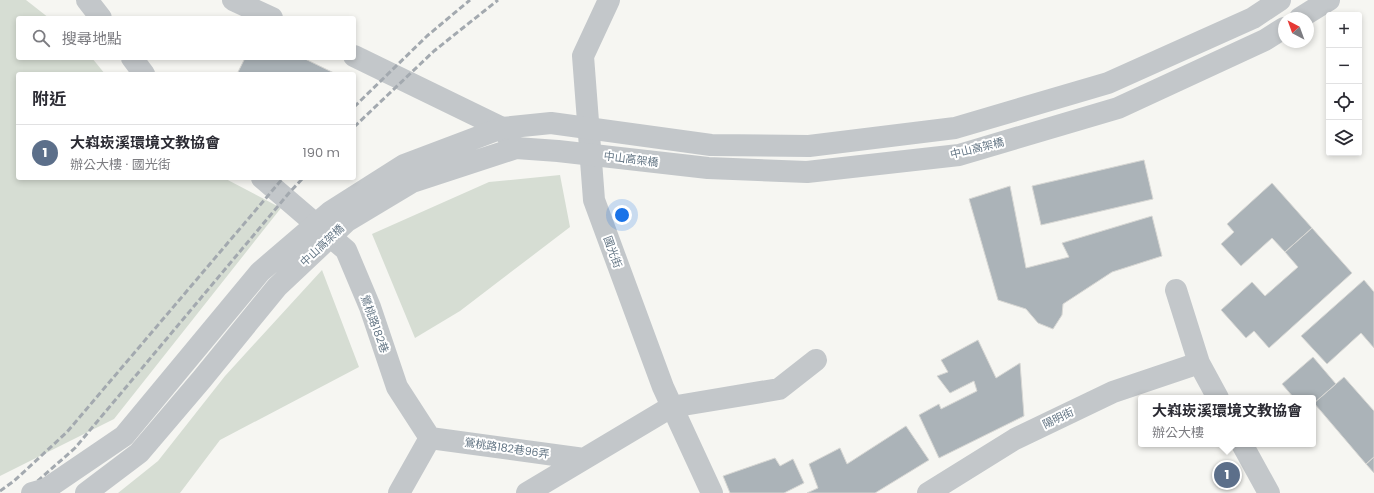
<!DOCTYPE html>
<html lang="zh-TW">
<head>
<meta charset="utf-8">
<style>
  body { margin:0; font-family:Poppins,"Noto Sans TC",sans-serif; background:#f2f2f3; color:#2b2b33 }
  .controls { position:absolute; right:12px; top:12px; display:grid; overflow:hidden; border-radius:4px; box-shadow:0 2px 6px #0003 }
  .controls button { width:36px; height:36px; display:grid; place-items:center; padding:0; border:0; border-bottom:1px solid #e1e1e2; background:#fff; color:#2b2b33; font:20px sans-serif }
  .compass { position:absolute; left:1278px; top:12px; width:36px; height:36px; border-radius:50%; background:#fff; box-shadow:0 2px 6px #0003; rotate:319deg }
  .you { position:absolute; left:622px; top:215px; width:14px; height:14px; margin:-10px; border:3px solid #fff; border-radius:50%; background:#1a73e8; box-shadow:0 0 0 6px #1a73e833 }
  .badge { display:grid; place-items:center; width:26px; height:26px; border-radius:50%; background:#1a73e8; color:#fff; font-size:13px; font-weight:700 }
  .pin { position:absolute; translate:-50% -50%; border:2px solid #fff; box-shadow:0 1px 4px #0006 }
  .popup { position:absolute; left:1138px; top:395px; width:178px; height:52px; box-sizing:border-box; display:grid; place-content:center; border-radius:4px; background:#fff; filter:drop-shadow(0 1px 3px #0005); font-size:13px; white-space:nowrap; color:#7c7c81 }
  .popup b { font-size:15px; color:#2b2b33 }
  .popup::after { content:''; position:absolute; left:50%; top:100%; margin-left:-8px; border:8px solid transparent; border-top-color:#fff }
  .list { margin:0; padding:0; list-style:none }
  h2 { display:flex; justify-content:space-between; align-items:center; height:52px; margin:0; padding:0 16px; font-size:17px }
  h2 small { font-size:13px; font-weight:400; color:#7c7c81 }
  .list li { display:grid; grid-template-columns:26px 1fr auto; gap:12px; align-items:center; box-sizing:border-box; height:56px; padding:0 16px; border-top:1px solid #e1e1e2 }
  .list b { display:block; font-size:15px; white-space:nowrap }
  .list p { margin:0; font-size:13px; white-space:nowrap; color:#7c7c81 }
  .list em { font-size:13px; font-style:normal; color:#7c7c81 }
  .icon { flex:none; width:22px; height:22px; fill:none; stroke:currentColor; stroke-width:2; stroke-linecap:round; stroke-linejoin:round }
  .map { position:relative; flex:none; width:1374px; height:493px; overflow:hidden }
  .search { position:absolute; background:#fff; box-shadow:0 2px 6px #0003; left:16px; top:16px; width:340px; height:44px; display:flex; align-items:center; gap:10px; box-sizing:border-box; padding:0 14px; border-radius:4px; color:#7c7c81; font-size:15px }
  .panel { position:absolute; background:#fff; box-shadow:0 2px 6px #0003; left:16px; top:72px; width:340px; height:108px; border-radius:4px }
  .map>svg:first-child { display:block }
</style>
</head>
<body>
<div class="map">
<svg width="1374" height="493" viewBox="0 0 1374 493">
  <rect width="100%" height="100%" fill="#f6f6f2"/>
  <!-- green -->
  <path fill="#d6ddd3" d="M0,0H26L49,18H18V58H92L105,74H18V178H224L281,208L114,419L0,476Z
    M560,175L570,227L460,311L415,338L372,234L489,182Z
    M322,270L359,367L220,440L180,493H118L158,461L225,376Z"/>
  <!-- building -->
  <path fill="#abb3b8" stroke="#d7d7d4" d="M245,58H303L336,74H237Z
    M1144,160L1153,199L1041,225L1032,186Z
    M1272,183L1312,228L1285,252L1272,238L1241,266L1221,244L1234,232L1227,224Z
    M1010,186L1026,268L1069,257L1062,243L1152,216L1162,256L1112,272L1063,304L1062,315L1053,329L1038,323L1026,309L998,300L969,199Z
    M1312,228L1352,273L1269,348L1254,331L1246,338L1221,310L1252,282L1265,296L1298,267L1285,252Z
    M1364,280L1374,292V348L1361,333L1327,364L1301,336Z
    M978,340L996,378L1020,363L1024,416L939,458L919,415L939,404L941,409L977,391L974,381L950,393L937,376L948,372L941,360Z
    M1313,357L1336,384L1313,404V398H1294L1282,384Z
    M1344,377L1374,411V457L1366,464L1314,403Z
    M906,426L929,460L875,493H807L818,488L809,464L840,448L847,464Z
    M1374,457V473L1366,464Z
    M775,458L780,466L793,459L804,483L784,493H730L723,476Z"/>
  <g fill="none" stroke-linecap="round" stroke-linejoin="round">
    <!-- minor -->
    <path stroke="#c3c7ca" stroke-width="22" d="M87,0L101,18
      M233,0L272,18
      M609,0L583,56L594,200L663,387L712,493
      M1300,18L1329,0
      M354,56L502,128L510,140
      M132,58L144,74
      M262,178L346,250L370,307L397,387L430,438L399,493
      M1176,290L1199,363L1218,398
      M430,438L584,459
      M1242,444L1269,493
      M527,493L671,407L779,389L816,360
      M928,493L1015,439L1113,392L1199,363"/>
    <!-- rail -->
    <path stroke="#a3a9af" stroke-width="3" stroke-dasharray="6 3" stroke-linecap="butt" d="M354,107L427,36L470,0
      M354,127L434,51L498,0
      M0,491L14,481L67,432L283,178
      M24,493L75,448L289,193L303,178"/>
    <!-- minor-bridge -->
    <path stroke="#c3c7ca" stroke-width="22" d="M32,493L46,489L124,436L260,272L330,212L404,165L502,128L551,123L711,145L809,146L955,128L1108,83L1253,18L1280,0
      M86,493L139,453L202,379L277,287L347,221L412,182L516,148L558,151L708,168L807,172L959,155L1118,108L1265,40L1284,28"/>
  </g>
  <g text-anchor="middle" stroke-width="4" stroke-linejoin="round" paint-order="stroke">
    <!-- street labels -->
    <g font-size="11" fill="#637584" stroke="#fff">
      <text transform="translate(977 148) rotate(-14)" y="4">中山高架橋</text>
      <text transform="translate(631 159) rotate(7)" y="4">中山高架橋</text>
      <text transform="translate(322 245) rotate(-43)" y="4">中山高架橋</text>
      <text transform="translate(613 252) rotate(70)" y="4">國光街</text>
      <text transform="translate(375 324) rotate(70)" y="4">鶯桃路182巷</text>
      <text transform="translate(1058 418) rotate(-26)" y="4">陽明街</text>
      <text transform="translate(507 448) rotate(8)" y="4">鶯桃路182巷96弄</text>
    </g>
  </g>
</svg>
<div class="controls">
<button>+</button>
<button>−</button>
<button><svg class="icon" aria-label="locate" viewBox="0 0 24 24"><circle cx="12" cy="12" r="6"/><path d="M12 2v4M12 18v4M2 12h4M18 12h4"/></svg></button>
<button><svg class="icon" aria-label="layers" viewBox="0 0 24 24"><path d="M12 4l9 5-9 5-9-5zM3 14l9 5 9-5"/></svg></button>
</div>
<svg class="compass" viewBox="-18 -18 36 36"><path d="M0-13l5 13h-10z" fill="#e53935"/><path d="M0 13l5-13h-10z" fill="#7c7c81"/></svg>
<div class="you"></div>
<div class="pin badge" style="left:1227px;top:475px;background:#5c6f8a">1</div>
<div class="popup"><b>大嵙崁溪環境文教協會</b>辦公大樓</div>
<div class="search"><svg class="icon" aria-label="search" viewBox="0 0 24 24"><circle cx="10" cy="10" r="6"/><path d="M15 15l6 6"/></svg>搜尋地點</div>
<section class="panel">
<h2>附近<small></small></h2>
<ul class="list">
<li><span class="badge" style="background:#5c6f8a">1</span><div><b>大嵙崁溪環境文教協會</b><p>辦公大樓 · 國光街</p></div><em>190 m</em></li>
</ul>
</section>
</div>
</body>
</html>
